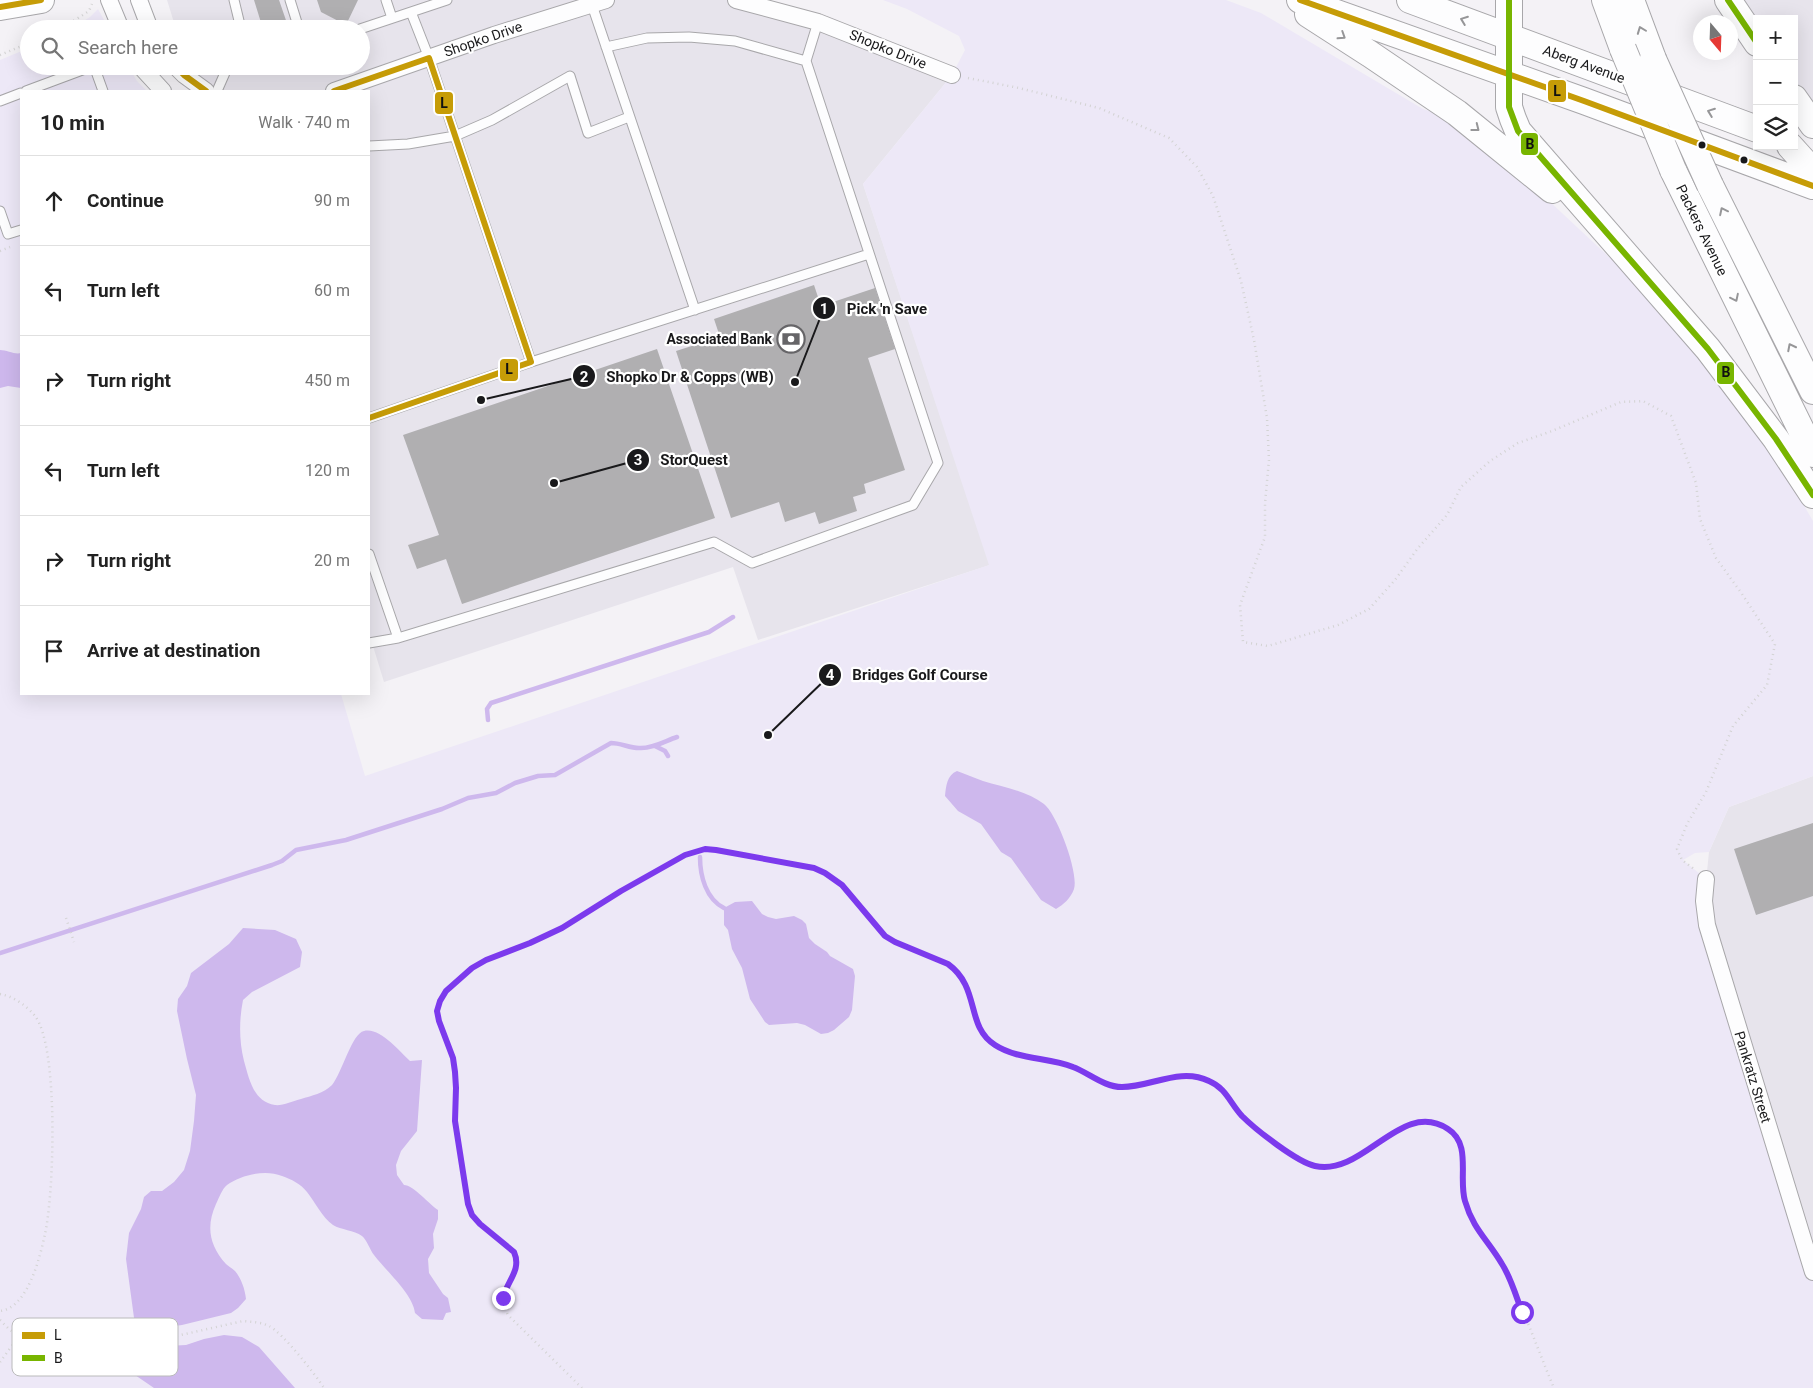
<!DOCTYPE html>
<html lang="en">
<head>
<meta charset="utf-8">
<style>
  body { margin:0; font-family:Roboto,sans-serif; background:#f2f2f2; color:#222 }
  .controls { position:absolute; right:15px; top:15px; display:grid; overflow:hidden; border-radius:0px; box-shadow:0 5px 20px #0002 }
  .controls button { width:45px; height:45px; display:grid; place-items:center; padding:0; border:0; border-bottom:1px solid #e0e0e0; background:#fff; color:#222; font:25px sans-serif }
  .compass { position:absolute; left:1693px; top:15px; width:45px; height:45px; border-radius:50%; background:#fff; box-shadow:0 5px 20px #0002; rotate:161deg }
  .stop { position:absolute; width:15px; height:15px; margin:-11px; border:4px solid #7c3aed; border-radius:50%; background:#fff }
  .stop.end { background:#7c3aed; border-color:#fff; box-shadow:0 1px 5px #0008 }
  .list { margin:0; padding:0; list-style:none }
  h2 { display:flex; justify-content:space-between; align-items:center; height:65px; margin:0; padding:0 20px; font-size:21px }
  h2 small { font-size:16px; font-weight:400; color:#767676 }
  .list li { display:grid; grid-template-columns:32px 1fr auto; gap:15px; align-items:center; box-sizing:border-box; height:90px; padding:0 20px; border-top:1px solid #e0e0e0 }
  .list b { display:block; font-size:19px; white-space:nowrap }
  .list em { font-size:16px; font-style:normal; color:#767676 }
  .icon { flex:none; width:28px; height:28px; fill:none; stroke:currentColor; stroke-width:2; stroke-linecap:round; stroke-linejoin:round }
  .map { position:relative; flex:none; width:1813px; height:1388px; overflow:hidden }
  .search { position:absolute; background:#fff; box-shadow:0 5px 20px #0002; left:20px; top:20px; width:350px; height:55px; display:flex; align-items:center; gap:12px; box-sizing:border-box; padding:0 18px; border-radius:28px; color:#767676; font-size:19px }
  .panel { position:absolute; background:#fff; box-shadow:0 5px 20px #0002; left:20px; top:90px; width:350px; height:605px; border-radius:0px }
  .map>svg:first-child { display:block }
</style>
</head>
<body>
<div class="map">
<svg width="1813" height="1388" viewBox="0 0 1813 1388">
  <rect width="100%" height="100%" fill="#f4f2f6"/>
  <!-- built -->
  <path fill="#e7e4ec" d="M167,0H736L952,75L863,184L990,565L758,640L733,567L384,682L369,633V91H196L188,66H361V29H176Z
    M1728,0H1813V126L1794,100V19H1757V44Z
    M1813,776V1272L1704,901L1709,852L1729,807Z"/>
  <!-- green -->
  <path fill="#ede8f7" d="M883,0H1226L1261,13L1423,109L1432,112L1515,169L1625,272L1685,341L1742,413L1792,485L1813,521V776L1729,807L1709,852L1695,853L1683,860L1706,879L1704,901L1813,1272V1388H0V60L29,48V66H128L137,81L147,91H21V694H341L365,776L989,565L863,184L952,75L965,50L959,36L907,9Z
    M98,9L109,29H71L90,17Z"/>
  <!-- water -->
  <path fill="#ceb8ed" d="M0,350C7,350 15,355 21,353V388L8,386L0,388Z
    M957,771C966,774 974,778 983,781C1003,787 1027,791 1044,804C1057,814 1079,873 1074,889C1071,898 1063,905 1056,909L1041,900L1011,858L1001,852L981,824L958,811L945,796C946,786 947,775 957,771Z
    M752,901L762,914L768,917L776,919L794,916L802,920L806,924L809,938L815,944L827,952L830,956L853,969L855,976L852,1010L849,1017L834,1030L828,1033L821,1034L805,1025L797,1023L769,1025L765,1022L750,999L742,968L732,949L728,930L724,925V908L735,902Z
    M243,928L275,930L296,939L302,952L300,967L252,992L243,1000C239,1020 239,1041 244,1061C249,1078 253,1102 275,1105C282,1106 293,1101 301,1099C311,1096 324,1093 332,1085C342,1073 352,1033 364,1031C380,1027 399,1051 410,1061L422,1060L417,1131L401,1151L396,1165L397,1175L404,1185C413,1185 429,1204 438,1210V1219L433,1234L434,1248L428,1259L429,1273L443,1294L448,1298L451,1312L446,1313L443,1320L422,1319L415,1313C413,1294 386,1271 374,1255C370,1250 367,1240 362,1236C354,1230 341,1230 333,1225C322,1217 315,1202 307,1192C301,1184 291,1179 282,1176C265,1169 241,1175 227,1185C222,1189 219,1198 216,1204C206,1226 209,1245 226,1264C228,1266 232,1268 235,1271C241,1278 245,1289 246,1299L238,1308L231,1313L182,1325L146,1330L138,1329L135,1325L126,1259L129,1233L141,1209L144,1197L151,1191H162L174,1182L184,1170L190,1151L194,1121L196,1095L187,1059L177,1011L178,999L187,986L191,973L229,944Z
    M224,1335L242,1337L259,1347L295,1388H154L135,1375L122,1376L123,1368L150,1349L167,1346L186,1345L204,1339Z"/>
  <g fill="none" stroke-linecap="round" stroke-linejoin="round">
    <!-- stream -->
    <path stroke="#ceb8ed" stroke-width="4.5" d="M488,720L487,709L491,703L709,632L733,617
      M655,746L665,751L668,756
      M700,857C700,876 706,899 724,908
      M0,953L272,865L282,861L296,850L346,840L442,809L468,798L496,793L515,783L538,776L555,775L611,743C621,743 629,748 639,748C652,749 665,741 677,737"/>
  </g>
  <!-- building -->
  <path fill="#b0afb1" d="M254,0H279L289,29H263Z
    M317,0H358L346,25L321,12Z
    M814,285L821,306L875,288L895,349L868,358L905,470L864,484L866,493L853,497L857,511L819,524L815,512L785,522L779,502L731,518L676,351L720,337L714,319Z
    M657,349L715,518L462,604L446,559L417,569L408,545L439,535L403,435Z
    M1813,823V896L1756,915L1734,849Z"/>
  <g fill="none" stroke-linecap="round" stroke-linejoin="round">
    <!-- service casing -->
    <g stroke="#a8a7aa" stroke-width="11">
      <path id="service" d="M234,0L241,29
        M290,0L299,29
        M386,0L392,18
        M591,2L695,310
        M411,12L429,58L531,362
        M360,29L447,0
        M606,47L647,38L689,37L735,41L806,61
        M94,66L103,91
        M26,91L93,66
        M217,91L228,66
        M0,101L21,93
        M369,146L408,144L455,136L492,120L570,76L588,133L629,117
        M0,211L8,234L21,230
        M369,418L531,362L869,254
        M369,554L398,638
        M369,643L398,638L714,542L752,563L913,505L938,463L806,61L818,22"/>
    </g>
    <!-- minor casing -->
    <g stroke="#a8a7aa" stroke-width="18">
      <path id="minor" d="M109,0L121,29
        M139,0L150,29
        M736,0L818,22L952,75
        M140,66L163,91
        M175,66L184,75L206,91
        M334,91L494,35L606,0
        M1706,879L1704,901L1707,925L1813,1272"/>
    </g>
    <!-- primary casing -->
    <g stroke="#a8a7aa" stroke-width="28">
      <path id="primary" d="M1300,0L1584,101L1813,186
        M1410,0L1757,129
        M1509,0V107L1513,119L1518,131L1708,349L1776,439L1813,495
        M1605,0L1623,49
        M1631,0L1653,59
        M1728,0L1757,43
        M0,7L41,0
        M1308,14L1370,54L1457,113L1552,190
        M1794,98L1813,125
        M1790,146L1808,166L1813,176
        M1673,170L1813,454
        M1710,185L1813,391"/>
    </g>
    <!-- path -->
    <path stroke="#d3d3d3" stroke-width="2.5" stroke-dasharray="1 4" stroke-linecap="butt" d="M61,29L89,11L92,4
      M0,55L29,43
      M968,78L1019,88L1099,108L1169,138L1197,167L1213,196L1241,281L1254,340L1267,418L1269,460L1265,503V537L1240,605L1243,642L1268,646L1338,625L1369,609L1395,580L1418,548L1447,515L1461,487L1490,461L1518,443L1552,431L1621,402L1643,401L1671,416L1696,483L1700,519L1716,558L1742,594L1775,644L1767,685L1733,726L1706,792L1687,824L1677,849L1682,860L1694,869
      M0,251L10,247
      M66,918L74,942
      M0,994C13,996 27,1006 35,1016C59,1047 54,1194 45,1234C40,1257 28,1308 0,1311
      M0,1320L10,1330L40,1351L56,1359L72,1364L103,1361L141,1344L243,1321C252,1322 261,1322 269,1326C283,1333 315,1374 324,1388
      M0,1362L19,1336
      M582,1388L508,1315C494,1285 525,1277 514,1252L480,1224L472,1215L468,1204L455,1121L456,1087L453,1058L439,1021L437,1011L440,1001L446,991L472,968L485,960L530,943L562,928L621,891L685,855L705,849L716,850L814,868L825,873L842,885L885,936L895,942L948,964C956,970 963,977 968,987C977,1009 974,1032 996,1046C1019,1060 1049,1058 1073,1067C1090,1074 1105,1087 1123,1087C1151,1086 1177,1069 1206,1079C1224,1085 1229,1100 1240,1114C1254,1130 1301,1165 1321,1167C1367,1172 1400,1100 1447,1128C1473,1143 1458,1180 1465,1203C1469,1214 1474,1226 1480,1235C1488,1247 1498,1255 1504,1268C1523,1307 1537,1348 1554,1388"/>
    <!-- service -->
    <use href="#service" stroke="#fdfdfe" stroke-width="9"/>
    <!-- minor -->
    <use href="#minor" stroke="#fdfdfe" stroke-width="16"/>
    <!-- primary -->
    <use href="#primary" stroke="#fdfdfe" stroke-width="26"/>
    <!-- primary-bridge casing -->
    <g stroke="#a8a7aa" stroke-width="28" stroke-linecap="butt">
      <path id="primary-bridge" d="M1623,49L1673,170
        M1653,59L1710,185"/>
    </g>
    <!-- primary-bridge -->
    <use href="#primary-bridge" stroke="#fdfdfe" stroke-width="26"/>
    <!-- bus-1 casing -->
    <g stroke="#fff" stroke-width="10">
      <path id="bus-1" d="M1300,0L1584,101L1813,186
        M0,7L41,0
        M175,66L184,75L206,91
        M334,91L429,58L531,362L369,418"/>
    </g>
    <!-- bus-2 casing -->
    <g stroke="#fff" stroke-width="10">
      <path id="bus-2" d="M1509,0V107L1518,131L1708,349L1776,439L1813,495
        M1728,0L1757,43"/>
    </g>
    <!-- bus-1 -->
    <use href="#bus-1" stroke="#c69c07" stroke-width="6"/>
    <!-- bus-2 -->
    <use href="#bus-2" stroke="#78b500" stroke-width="6"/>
  </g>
  <!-- one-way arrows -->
  <defs><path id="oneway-chevron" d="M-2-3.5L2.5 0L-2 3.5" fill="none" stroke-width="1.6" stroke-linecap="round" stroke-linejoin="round" transform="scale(1.25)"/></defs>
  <g stroke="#969698">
    <use href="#oneway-chevron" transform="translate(1464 20) rotate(-159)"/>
    <use href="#oneway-chevron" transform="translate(1641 30) rotate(-111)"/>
    <use href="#oneway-chevron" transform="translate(1342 36) rotate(33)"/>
    <use href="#oneway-chevron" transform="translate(1711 112) rotate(-159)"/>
    <use href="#oneway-chevron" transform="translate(1476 128) rotate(38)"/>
    <use href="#oneway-chevron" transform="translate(1723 211) rotate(-116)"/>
    <use href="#oneway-chevron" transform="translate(1735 298) rotate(64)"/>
    <use href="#oneway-chevron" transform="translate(1791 347) rotate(-117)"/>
  </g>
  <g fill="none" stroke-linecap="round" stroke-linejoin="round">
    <!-- route -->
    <path stroke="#7c3aed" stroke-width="6" d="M503,1298C507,1281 522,1270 514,1252L480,1224L472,1215L468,1204L455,1121L456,1088L455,1072L453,1058L439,1021L437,1011L440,1001L446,991L472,968L486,960L530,943L562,928L621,891L685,855L705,849L716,850L814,868L825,873L842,885L885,936L895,942L948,964C981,988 965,1026 995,1045C1018,1060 1049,1057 1073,1067C1089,1073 1104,1087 1122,1087C1151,1087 1180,1067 1209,1081C1226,1088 1230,1103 1242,1116C1256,1130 1297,1162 1315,1166C1364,1177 1401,1098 1448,1129C1472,1144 1458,1178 1465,1201C1473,1229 1488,1240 1502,1264C1511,1278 1516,1296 1522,1312"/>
  </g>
  <!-- icons -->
  <defs>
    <g id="bank-ring" transform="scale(1.4375)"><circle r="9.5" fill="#fff" stroke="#666568" stroke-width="1.5"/><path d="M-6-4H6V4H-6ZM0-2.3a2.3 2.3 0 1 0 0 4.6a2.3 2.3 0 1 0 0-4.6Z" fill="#666568"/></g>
  </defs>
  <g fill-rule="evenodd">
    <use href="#bank-ring" x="791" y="339"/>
  </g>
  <!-- markers -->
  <g fill="#19191b" stroke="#fff" stroke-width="2">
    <circle cx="1702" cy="145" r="4.5"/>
    <circle cx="1744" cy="160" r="4.5"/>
  </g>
  <g text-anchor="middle" stroke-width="4.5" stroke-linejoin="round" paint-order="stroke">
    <!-- street labels -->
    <g font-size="14" fill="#19191b" stroke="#fff">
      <text transform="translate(483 39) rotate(-19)" y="5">Shopko Drive</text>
      <text transform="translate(888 49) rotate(22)" y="5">Shopko Drive</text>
      <text transform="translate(1584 64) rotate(20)" y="5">Aberg Avenue</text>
      <text transform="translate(1702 230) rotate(64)" y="5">Packers Avenue</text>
      <text transform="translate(1753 1077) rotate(73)" y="5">Pankratz Street</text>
    </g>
    <!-- poi labels -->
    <g font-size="14" font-weight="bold" fill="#19191b" stroke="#fff" text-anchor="end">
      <text x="772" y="344">Associated Bank</text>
    </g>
  </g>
  <!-- legend -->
  <rect x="12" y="1318" width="166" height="58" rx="8" fill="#fff" stroke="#bababb" stroke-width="1"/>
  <rect x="22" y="1332" width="23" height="7" fill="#c69c07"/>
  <rect x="22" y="1355" width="23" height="6" fill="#78b500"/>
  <g font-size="14" fill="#19191b">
    <text x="54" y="1340">L</text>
    <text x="54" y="1363">B</text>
  </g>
  <!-- callouts -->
  <path fill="none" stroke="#19191b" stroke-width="2" d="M795 382L824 308M481 400L584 376M554 483L638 460M768 735L830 675"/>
  <g fill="#19191b" stroke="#fff" stroke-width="2">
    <circle cx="795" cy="382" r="5"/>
    <circle cx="481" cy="400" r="5"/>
    <circle cx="554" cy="483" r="5"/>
    <circle cx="768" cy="735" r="5"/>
    <circle cx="824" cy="308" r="12"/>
    <circle cx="584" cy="376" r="12"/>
    <circle cx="638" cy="460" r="12"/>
    <circle cx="830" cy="675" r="12"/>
  </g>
  <g font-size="15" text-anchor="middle" font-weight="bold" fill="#fff">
    <text x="824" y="314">1</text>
    <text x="584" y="382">2</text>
    <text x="638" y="465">3</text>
    <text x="830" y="680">4</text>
  </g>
  <g font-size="15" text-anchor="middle" font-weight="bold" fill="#19191b" stroke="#fff" stroke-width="4.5" stroke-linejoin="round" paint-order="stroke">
    <text x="887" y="314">Pick 'n Save</text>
    <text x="690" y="382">Shopko Dr &amp; Copps (WB)</text>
    <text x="694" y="465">StorQuest</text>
    <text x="920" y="680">Bridges Golf Course</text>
  </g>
  <g stroke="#fff" stroke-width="2">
    <rect x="1547" y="79" width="20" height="24" rx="5" fill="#c69c07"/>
    <rect x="434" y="91" width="20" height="24" rx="5" fill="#c69c07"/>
    <rect x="1520" y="132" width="19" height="24" rx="5" fill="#78b500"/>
    <rect x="499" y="358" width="20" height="24" rx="5" fill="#c69c07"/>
    <rect x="1716" y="361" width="19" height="24" rx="5" fill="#78b500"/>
  </g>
  <g font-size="14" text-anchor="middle" font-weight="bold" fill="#111">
    <text x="1557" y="96">L</text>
    <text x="444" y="108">L</text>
    <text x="1530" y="149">B</text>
    <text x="509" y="374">L</text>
    <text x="1726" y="377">B</text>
  </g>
</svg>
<div class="controls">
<button>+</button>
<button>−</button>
<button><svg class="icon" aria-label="layers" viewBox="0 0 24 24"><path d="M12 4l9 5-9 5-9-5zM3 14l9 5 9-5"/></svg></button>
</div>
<svg class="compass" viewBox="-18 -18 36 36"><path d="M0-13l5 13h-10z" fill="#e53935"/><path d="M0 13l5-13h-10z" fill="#767676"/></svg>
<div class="stop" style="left:1522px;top:1312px"></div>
<div class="stop end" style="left:503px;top:1298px"></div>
<div class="search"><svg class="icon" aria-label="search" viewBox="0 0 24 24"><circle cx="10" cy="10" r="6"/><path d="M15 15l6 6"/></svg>Search here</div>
<section class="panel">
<h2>10 min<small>Walk · 740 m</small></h2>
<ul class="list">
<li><svg class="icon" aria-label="ahead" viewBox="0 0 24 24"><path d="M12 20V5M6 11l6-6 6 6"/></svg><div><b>Continue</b></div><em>90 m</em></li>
<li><svg class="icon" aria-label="left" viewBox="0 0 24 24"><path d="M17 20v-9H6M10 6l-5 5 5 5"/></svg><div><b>Turn left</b></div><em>60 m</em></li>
<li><svg class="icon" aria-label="right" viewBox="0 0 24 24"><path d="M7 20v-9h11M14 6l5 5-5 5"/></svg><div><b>Turn right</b></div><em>450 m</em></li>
<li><svg class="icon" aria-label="left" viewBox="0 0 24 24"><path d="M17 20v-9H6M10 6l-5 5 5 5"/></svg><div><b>Turn left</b></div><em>120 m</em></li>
<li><svg class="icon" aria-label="right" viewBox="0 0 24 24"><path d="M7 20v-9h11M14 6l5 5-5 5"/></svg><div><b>Turn right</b></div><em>20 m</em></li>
<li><svg class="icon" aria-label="arrive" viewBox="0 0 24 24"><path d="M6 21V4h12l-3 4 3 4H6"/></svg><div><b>Arrive at destination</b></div></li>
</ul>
</section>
</div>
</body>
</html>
